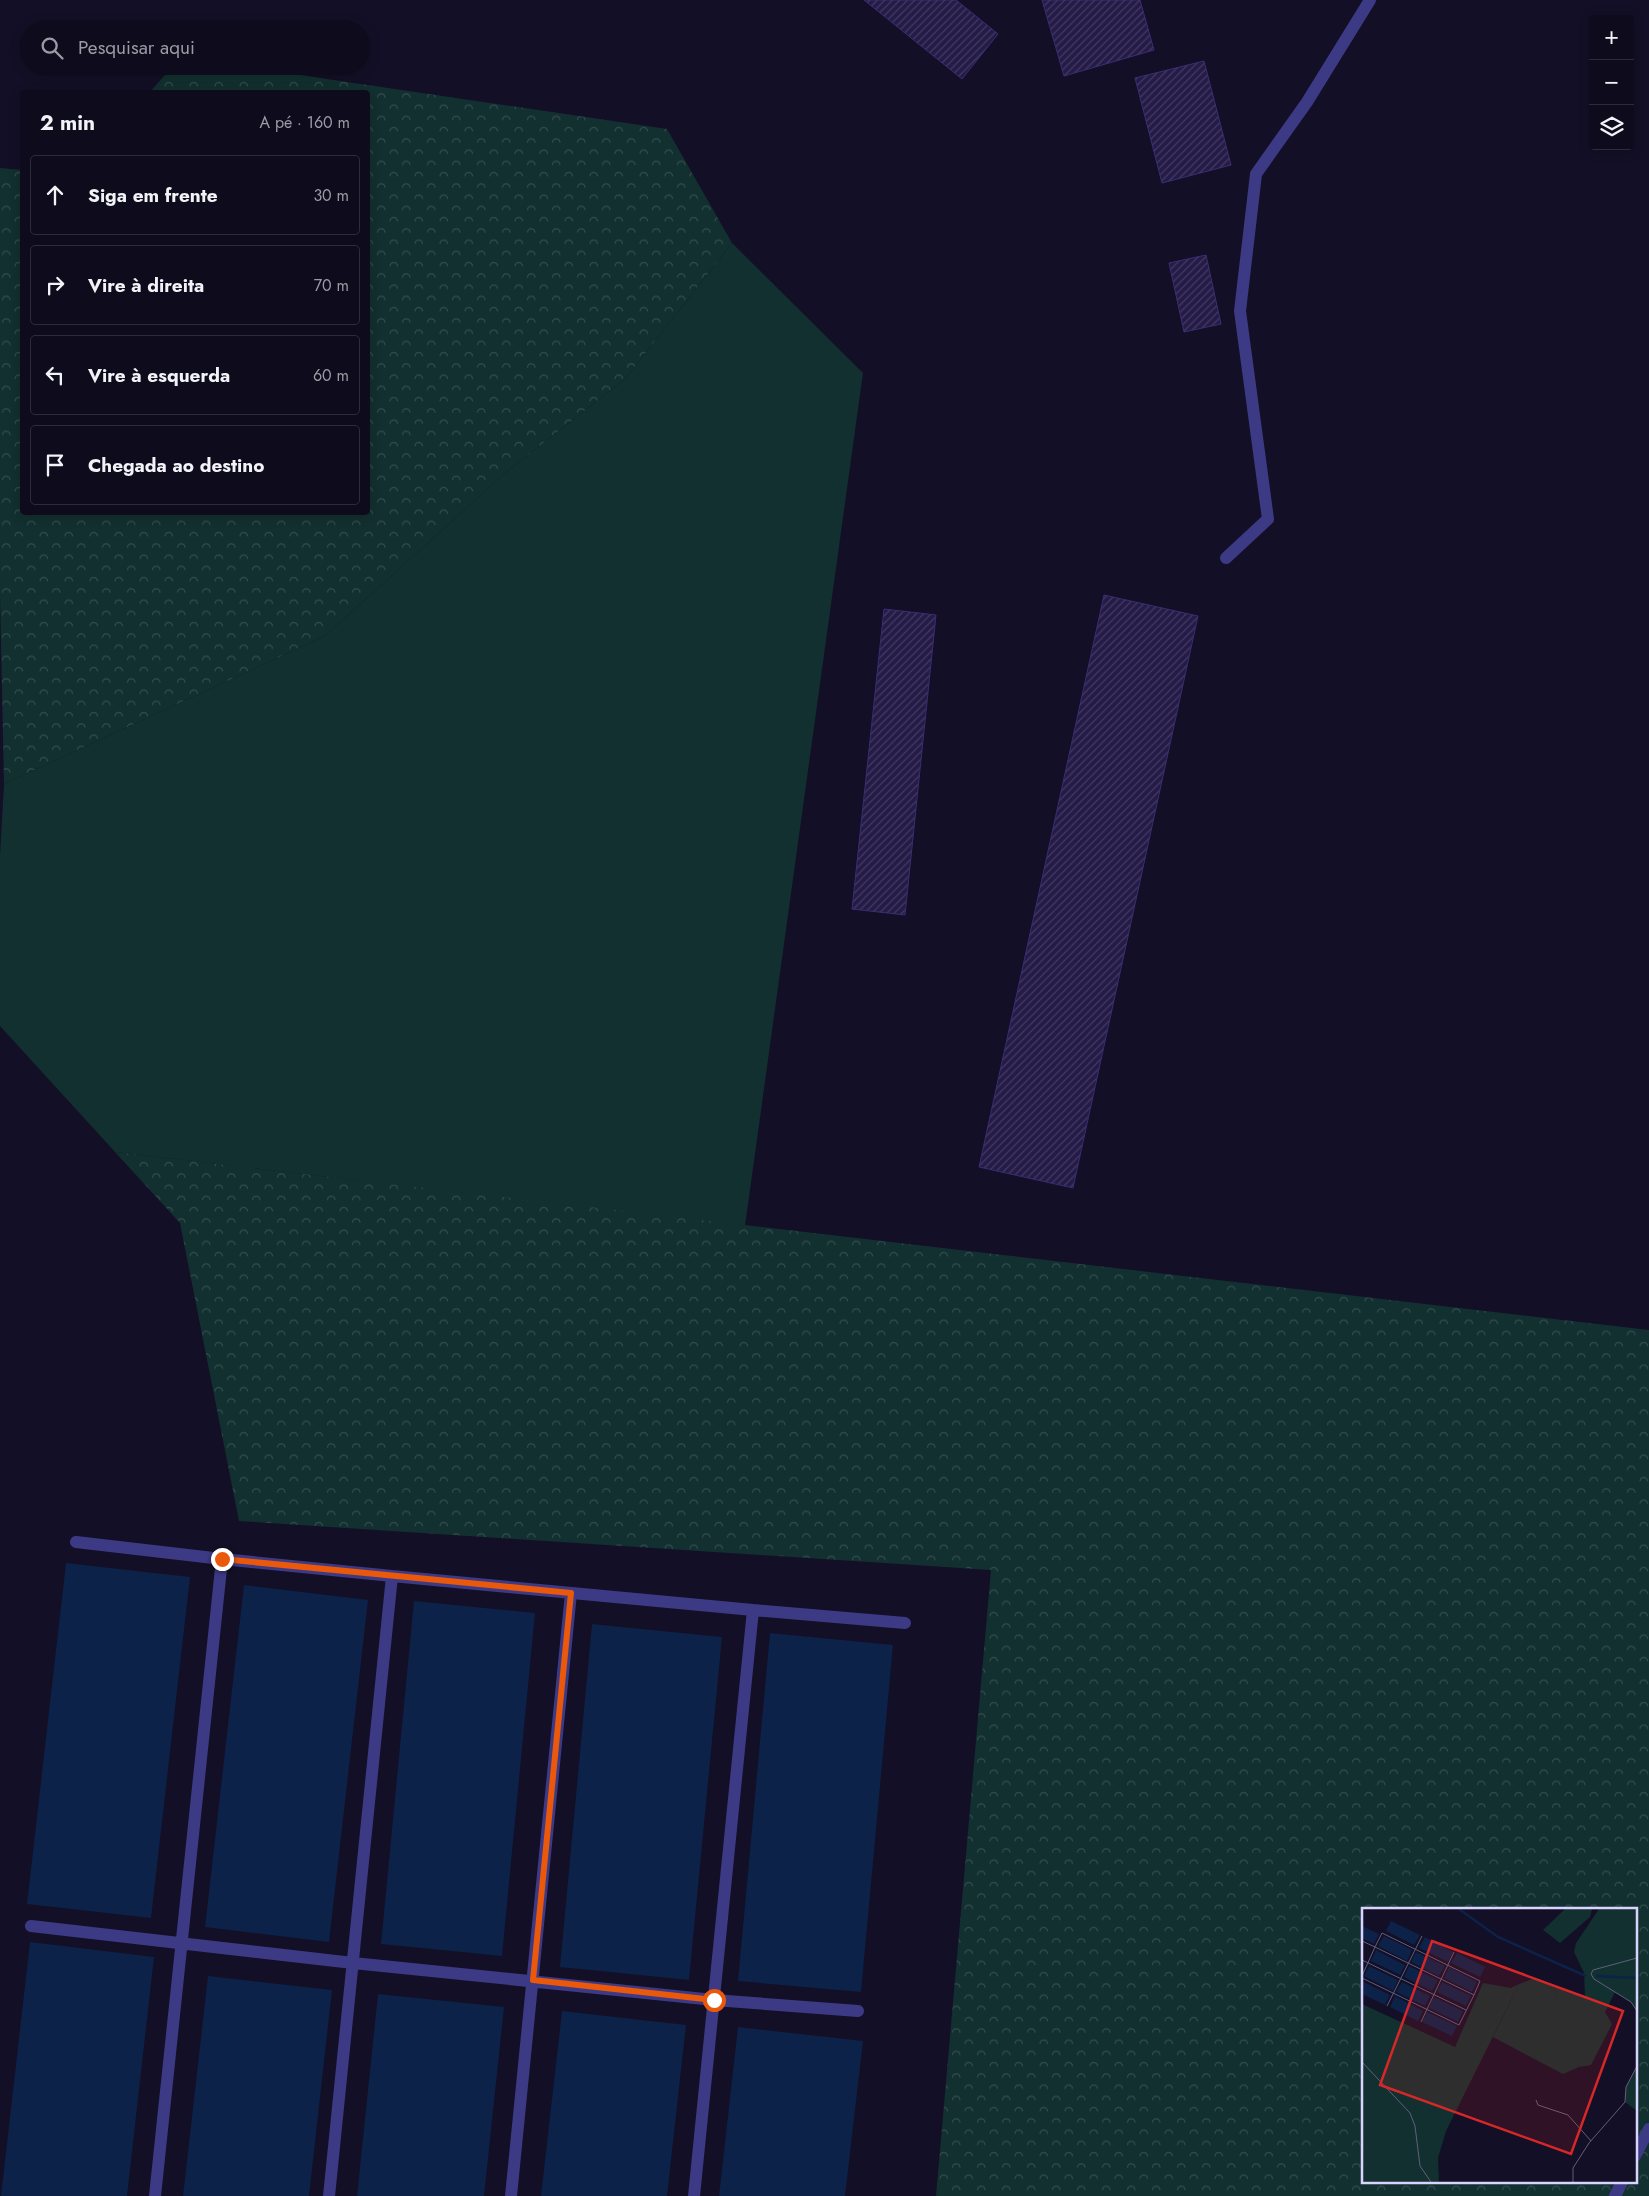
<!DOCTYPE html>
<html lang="pt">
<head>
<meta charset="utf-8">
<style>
  body { margin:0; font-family:Jost,sans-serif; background:#171425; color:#f1f3f6 }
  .controls { position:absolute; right:15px; top:15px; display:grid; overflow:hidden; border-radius:5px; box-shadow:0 2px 12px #0003 }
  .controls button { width:45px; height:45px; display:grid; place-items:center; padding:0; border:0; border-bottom:1px solid #2e2b3b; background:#0e0b1c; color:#f1f3f6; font:25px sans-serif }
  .stop { position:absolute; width:15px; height:15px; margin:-11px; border:4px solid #ea580c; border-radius:50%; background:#fff }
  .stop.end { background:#ea580c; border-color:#fff; box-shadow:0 1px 5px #0008 }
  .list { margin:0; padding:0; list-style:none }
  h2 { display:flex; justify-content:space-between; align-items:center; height:65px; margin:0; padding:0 20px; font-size:21px }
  h2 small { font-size:16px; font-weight:400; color:#9b9ba3 }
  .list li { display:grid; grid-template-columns:32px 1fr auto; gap:15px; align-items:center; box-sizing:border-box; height:80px; margin:0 10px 10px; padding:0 10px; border:1px solid #2e2b3b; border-radius:5px }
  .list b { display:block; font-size:19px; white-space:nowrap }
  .list em { font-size:16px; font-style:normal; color:#9b9ba3 }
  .icon { flex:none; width:28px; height:28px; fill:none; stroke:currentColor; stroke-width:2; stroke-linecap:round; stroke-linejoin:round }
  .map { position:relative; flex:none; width:1649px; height:2196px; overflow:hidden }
  .search { position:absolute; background:#0e0b1c; box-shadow:0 2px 12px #0003; left:20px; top:20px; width:350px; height:55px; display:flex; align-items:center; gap:12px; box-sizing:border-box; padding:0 18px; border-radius:28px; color:#9b9ba3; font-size:19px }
  .panel { position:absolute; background:#0e0b1c; box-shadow:0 2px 12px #0003; left:20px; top:90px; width:350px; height:425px; border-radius:5px }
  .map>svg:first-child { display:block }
</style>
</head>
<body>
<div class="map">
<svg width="1649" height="2196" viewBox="0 0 1649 2196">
  <defs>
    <pattern id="forest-crowns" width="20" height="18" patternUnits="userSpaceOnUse" patternTransform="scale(1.25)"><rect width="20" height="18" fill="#12302f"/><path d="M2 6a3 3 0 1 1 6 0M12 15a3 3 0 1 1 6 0" fill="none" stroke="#344d4e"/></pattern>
    <pattern id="building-hatch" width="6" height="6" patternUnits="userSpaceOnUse" patternTransform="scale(1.25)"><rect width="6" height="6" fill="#241b47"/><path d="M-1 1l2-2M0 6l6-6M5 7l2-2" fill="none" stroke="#433b63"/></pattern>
  </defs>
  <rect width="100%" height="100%" fill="#130f26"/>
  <!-- green -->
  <path fill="#12302f" d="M732,243L863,373L745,1226L115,1152L0,1026V855L4,784L325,636L505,473L625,379Z"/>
  <!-- forest -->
  <path fill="url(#forest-crowns)" fill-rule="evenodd" d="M173,66H239L667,129L732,243L625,379L505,473L325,636L4,784L0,595V168L22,170V512H368V92H150Z
    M115,1152L1649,1330V2196H936L991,1570L239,1521L180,1223ZM1363,1910H1635V2182H1363Z"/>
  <!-- water -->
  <path fill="#0c2248" d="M66,1563L190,1577L151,1918L27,1904Z
    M244,1585L368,1600L329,1942L205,1927Z
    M414,1601L535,1613L502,1956L381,1944Z
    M592,1624L722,1637L689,1980L560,1967Z
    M770,1633L893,1645L861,1992L738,1981Z
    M30,1942L154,1957L127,2196H1Z
    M208,1976L332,1990L309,2196H183Z
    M378,1994L504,2007L484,2196H357Z
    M562,2011L686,2025L667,2196H541Z
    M738,2027L863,2041L845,2196H719Z"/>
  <!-- building -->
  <path fill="url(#building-hatch)" stroke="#3b2d73" d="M864,0H956L998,34L962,79Z
    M1042,0H1140L1154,50L1064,76Z
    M1204,61L1231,165L1162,183L1135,78Z
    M1206,255L1221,324L1184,332L1169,263Z
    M1104,595L1198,616L1073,1188L979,1167Z
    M884,609L936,615L905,915L852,909Z"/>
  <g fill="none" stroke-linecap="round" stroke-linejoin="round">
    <!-- service -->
    <path stroke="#3d3a85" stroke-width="12" d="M1226,558L1268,519L1240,311L1256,174L1307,102L1370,0
      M76,1542L222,1559
      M392,1576L753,1610L694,2196
      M753,1610L905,1623
      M31,1926L353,1963L714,2000L858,2011
      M155,2196L222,1559L392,1576L329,2196
      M511,2196L571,1593"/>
    <!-- minor -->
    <path stroke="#3d3a85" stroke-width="12" d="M1635,2156L1649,2129
      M1615,2196L1622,2182"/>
  </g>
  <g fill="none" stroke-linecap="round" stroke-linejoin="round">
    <!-- route -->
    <path stroke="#ea580c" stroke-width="6" d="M222,1559L571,1593L533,1980L714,2000"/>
  </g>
  <!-- overview -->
  <g transform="translate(1362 1908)">
    <rect width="275" height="275" fill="#130f26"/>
    <path d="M237,1H275V50L229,66L222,65L212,44L214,35ZM173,70L193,78L196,111L217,159L201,166L131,129L157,76Z" fill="#12302f"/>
    <path d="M203,1H230L228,9L198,35L181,22ZM275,50V103L269,94L253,84L243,104L250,116L229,157L217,159L195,111L193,78L223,88L222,65ZM121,75L149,80L157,76L84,223L76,250L77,274H0V96L93,139ZM275,158V203L263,194L264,179Z" fill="#12302f"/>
    <path d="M29,13L58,27L52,37L24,23ZM0,18L17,26L12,36L0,30ZM22,28L50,42L45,53L16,38ZM63,29L91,44L86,54L57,40ZM14,42L43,57L38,67L9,53ZM54,44L83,58L77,68L49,54ZM95,45L123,59L118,69L89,55ZM7,58L36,72L31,83L2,68ZM47,58L76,72L70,83L42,69ZM87,59L115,74L110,84L82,70ZM0,73L28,87L23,97L0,86ZM40,74L68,88L63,98L34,84ZM80,74L109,88L104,98L75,84ZM33,88L61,103L56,113L28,99ZM72,89L101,103L96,114L67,100ZM65,104L95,118L90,128L60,114Z" fill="#0c2248"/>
    <path fill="none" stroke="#0c2248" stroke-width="2.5" d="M97,1L136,29L224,68M234,68L275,70"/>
    <path fill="none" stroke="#625e7d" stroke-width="1" d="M0,33L13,39L112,87L118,73L20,25L13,39L0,68M275,50L231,62L229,66L232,71L269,94L275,103M0,52L104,102M0,70L97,117L112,87M25,98L60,28M59,114L92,44M0,154L48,205L53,218L58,258L69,274M174,192L176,197L206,207L229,233M211,274V260L227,235L263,194L264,179L275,158"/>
    <path fill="#d62828" fill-opacity="0.15" stroke="#d62828" stroke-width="2.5" d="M70,33L261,103L209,246L18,177Z"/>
    <rect width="275" height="275" fill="none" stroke="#d9d4ff" stroke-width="2.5"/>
  </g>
</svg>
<div class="controls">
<button>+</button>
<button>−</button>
<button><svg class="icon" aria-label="layers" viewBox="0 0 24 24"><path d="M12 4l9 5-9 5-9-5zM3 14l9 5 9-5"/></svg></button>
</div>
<div class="stop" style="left:714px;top:2000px"></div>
<div class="stop end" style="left:222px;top:1559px"></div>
<div class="search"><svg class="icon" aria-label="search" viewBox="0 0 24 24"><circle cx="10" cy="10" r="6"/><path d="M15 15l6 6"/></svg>Pesquisar aqui</div>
<section class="panel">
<h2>2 min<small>A pé · 160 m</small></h2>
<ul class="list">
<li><svg class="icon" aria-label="ahead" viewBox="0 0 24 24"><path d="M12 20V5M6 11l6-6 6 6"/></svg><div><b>Siga em frente</b></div><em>30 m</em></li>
<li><svg class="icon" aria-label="right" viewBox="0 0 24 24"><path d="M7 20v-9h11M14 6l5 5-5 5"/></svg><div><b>Vire à direita</b></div><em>70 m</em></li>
<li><svg class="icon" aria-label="left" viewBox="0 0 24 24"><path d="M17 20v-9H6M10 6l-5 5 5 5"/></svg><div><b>Vire à esquerda</b></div><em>60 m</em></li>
<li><svg class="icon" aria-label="arrive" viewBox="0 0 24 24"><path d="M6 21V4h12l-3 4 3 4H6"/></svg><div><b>Chegada ao destino</b></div></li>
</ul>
</section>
</div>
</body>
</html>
